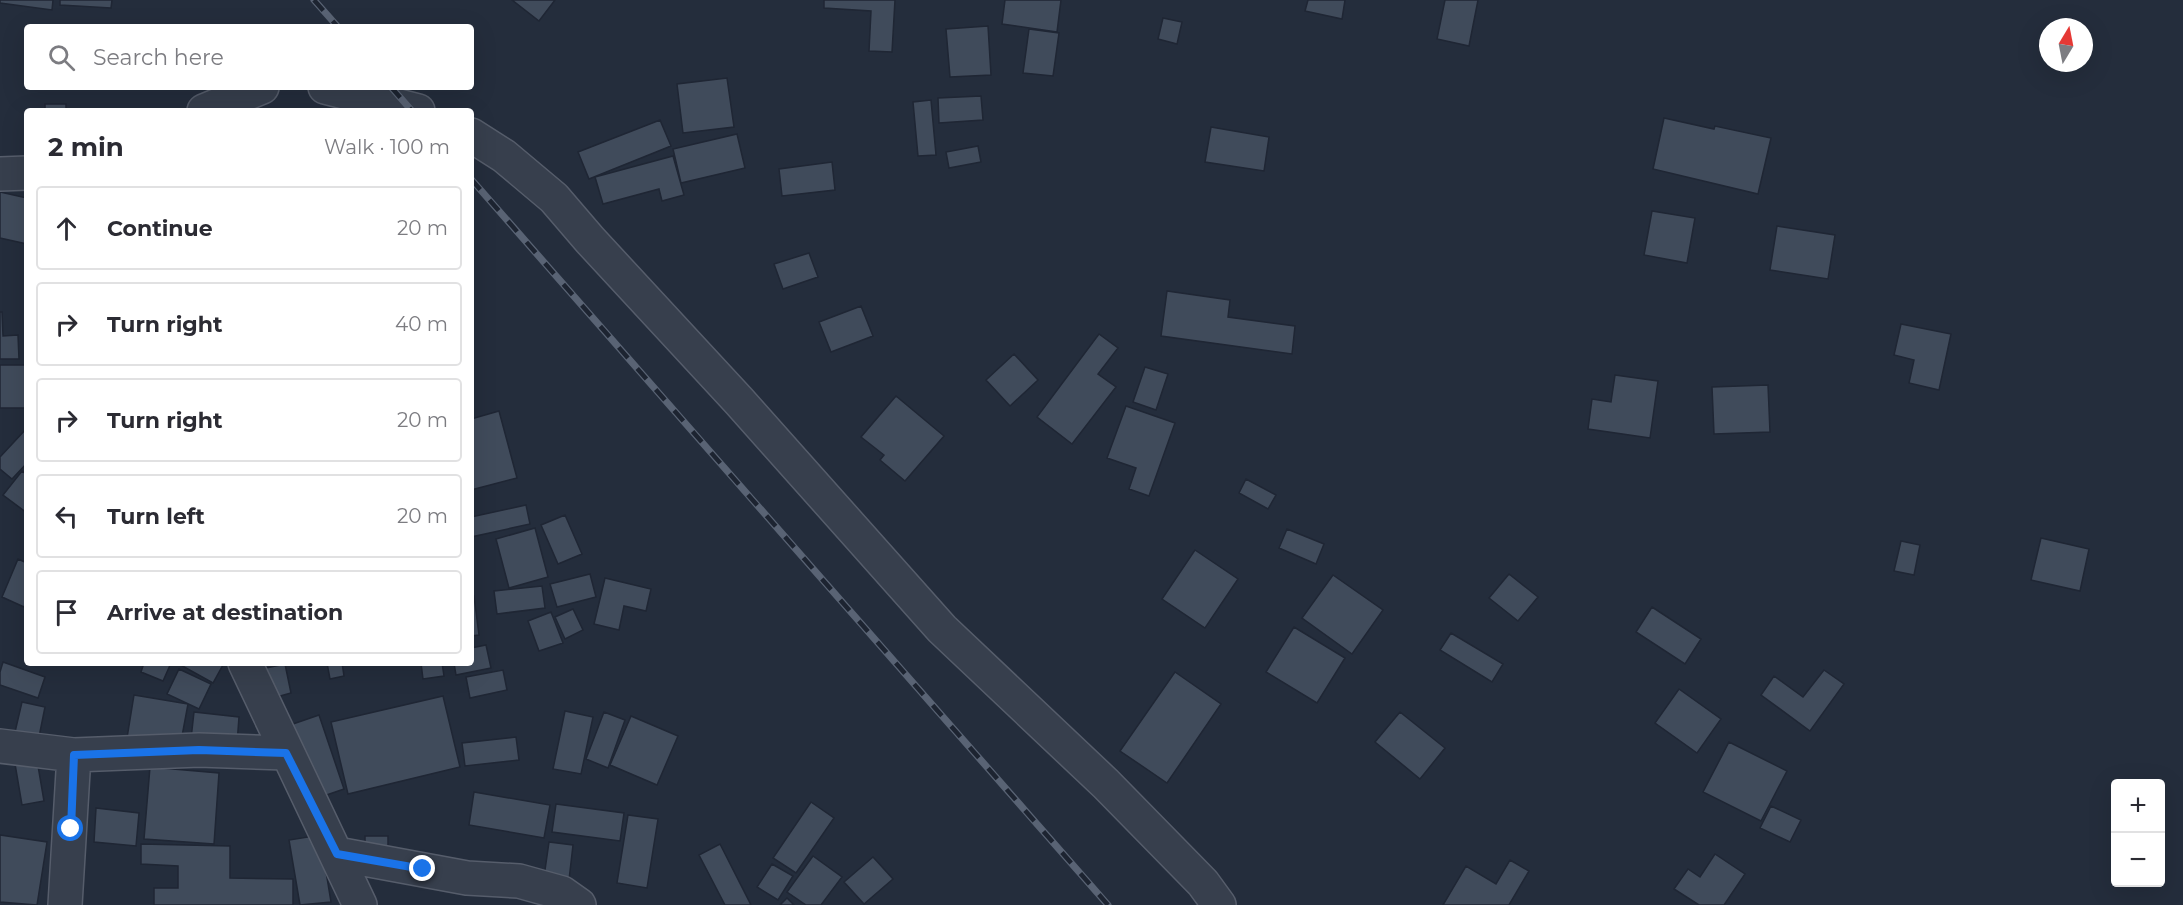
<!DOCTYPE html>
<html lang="en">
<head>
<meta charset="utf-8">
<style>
  body { margin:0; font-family:Montserrat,sans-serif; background:#f7f7f7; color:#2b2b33 }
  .controls { position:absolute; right:18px; bottom:18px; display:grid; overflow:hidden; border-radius:6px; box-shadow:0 6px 24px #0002 }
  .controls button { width:54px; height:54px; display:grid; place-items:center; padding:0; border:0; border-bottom:2px solid #e1e1e2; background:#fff; color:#2b2b33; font:30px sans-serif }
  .compass { position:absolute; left:2039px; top:18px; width:54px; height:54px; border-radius:50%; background:#fff; box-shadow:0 6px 24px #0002; rotate:10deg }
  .stop { position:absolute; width:18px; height:18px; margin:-14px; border:4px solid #1a73e8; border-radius:50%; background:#fff }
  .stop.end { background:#1a73e8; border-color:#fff; box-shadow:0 2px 6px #0008 }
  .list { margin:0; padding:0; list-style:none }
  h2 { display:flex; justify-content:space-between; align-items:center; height:78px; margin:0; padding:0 24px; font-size:26px }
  h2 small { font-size:20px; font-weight:400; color:#7c7c81 }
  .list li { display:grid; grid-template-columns:39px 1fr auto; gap:18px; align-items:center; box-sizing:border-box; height:84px; margin:0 12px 12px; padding:0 12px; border:2px solid #e1e1e2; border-radius:6px }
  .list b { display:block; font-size:22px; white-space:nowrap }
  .list em { font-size:20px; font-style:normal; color:#7c7c81 }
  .icon { flex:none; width:33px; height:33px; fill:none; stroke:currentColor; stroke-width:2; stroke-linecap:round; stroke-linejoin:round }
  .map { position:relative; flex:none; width:2183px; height:905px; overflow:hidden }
  .search { position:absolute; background:#fff; box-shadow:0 6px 24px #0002; left:24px; top:24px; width:450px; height:66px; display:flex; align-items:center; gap:15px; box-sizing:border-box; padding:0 21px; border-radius:6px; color:#7c7c81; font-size:22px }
  .panel { position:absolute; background:#fff; box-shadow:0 6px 24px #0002; left:24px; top:108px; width:450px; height:558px; border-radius:6px }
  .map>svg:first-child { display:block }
</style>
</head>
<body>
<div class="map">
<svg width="2183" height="905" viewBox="0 0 2183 905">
  <rect width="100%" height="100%" fill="#242d3c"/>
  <!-- building -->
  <path fill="#404b5b" stroke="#1f2634" stroke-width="1.5" d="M0,0H53L52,10L0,3Z
    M60,0H112L111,8L60,5Z
    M512,0H555L539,21Z
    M824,0H895L892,52L869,51L871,11L824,8Z
    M1005,0H1061L1057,32L1002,24Z
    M1308,0H1345L1342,19L1305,11Z
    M1445,0H1478L1469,46L1437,39Z
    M1163,18L1182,22L1177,44L1158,39Z
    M988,26L991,75L950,77L946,29Z
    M1029,29L1059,33L1053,76L1023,73Z
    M727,78L734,127L683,133L677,84Z
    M981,96L983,120L939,123L938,98Z
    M931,100L936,155L918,156L913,102Z
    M45,104H66V111H45Z
    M1664,118L1714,129L1715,126L1771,138L1758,194L1653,169Z
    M660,120L671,146L589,179L578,152Z
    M1211,127L1269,137L1264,171L1205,162Z
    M737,134L745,168L681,183L673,149Z
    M978,146L981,162L949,168L946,152Z
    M673,156L684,195L662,201L659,189L603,204L595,177Z
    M832,162L835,190L782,196L779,169Z
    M0,192L27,198V244L0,238Z
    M1652,211L1695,218L1687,263L1644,255Z
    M1777,226L1835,235L1828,279L1770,270Z
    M809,253L818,277L783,289L774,264Z
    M1167,291L1230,300L1228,317L1295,326L1292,354L1161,336Z
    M861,306L873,336L831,352L819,322Z
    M0,312H2L3,336L18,335L19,359H0Z
    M1901,324L1951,334L1939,390L1909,383L1914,360L1894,355Z
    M1099,334L1118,348L1098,374L1116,387L1072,444L1037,417Z
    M1014,354L1038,380L1010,406L986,380Z
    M0,365H25V408H0Z
    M1145,367L1168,374L1156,410L1133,402Z
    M1615,375L1658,381L1650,438L1588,429L1592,399L1611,402Z
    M1768,385L1770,432L1714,434L1712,387Z
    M896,396L944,436L905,481L880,460L884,455L861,437Z
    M1126,406L1175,423L1149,496L1129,489L1136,468L1107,458Z
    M499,411L517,478L471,490V419Z
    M27,428V463L12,479L0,469V457Z
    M22,471L27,475V513L3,495Z
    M1246,479L1276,495L1268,509L1239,493Z
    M526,505L530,524L471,537V517Z
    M565,515L582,554L558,564L541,525Z
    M535,528L548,577L509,588L496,539Z
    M1287,529L1324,544L1316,564L1279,548Z
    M2041,538L2089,549L2080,591L2031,580Z
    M1901,541L1920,545L1914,575L1894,571Z
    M1195,550L1238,579L1205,628L1162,599Z
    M18,559L27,563V600L24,607L2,597Z
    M590,574L596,597L557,607L550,584Z
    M1509,574L1538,597L1518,621L1489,598Z
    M1333,575L1383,610L1352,654L1302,618Z
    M605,578L651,589L646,611L624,606L619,630L594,624Z
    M542,586L545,608L497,614L494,591Z
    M474,596L479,635L471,636V597Z
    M1652,607L1701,639L1685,664L1636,632Z
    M573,609L583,630L565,639L555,617Z
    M551,612L563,643L539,651L528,621Z
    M1294,627L1345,658L1317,703L1266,672Z
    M1451,633L1503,664L1492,682L1440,650Z
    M486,645L491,668L456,675L454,663H471V648Z
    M3,662L45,677L38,698L0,685V672Z
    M144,663H171L163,681L141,672Z
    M177,663H224L213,683Z
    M327,663H342L344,676L330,679Z
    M421,663H442L444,676L423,679Z
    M285,664L291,693L273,698L266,668Z
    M179,669L211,684L199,709L167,694Z
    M503,670L507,690L470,698L466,677Z
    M1824,670L1844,684L1810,731L1761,695L1774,676L1803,697Z
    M1175,672L1221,704L1167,783L1120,751Z
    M1679,689L1721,719L1697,753L1655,723Z
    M134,695L188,704L180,747L127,738Z
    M443,696L460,767L348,794L331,722Z
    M22,702L45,707L39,737L15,732Z
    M565,711L593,717L581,774L553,769Z
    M194,712L239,717L237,744L191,739Z
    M604,712L625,720L608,768L586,759Z
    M1400,712L1445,748L1420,779L1375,742Z
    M319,715L344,789L315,799L290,725Z
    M631,716L678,736L657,785L610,765Z
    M516,737L519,760L465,766L462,743Z
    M1729,742L1787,771L1761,821L1703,792Z
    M37,760L44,801L22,805L15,764Z
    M150,767L219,773L214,844L144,839Z
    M474,792L550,805L544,838L469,825Z
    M811,802L834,818L796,873L773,858Z
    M556,804L624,813L620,841L552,832Z
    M1771,806L1801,820L1790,842L1760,828Z
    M96,808L139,813L136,846L94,842Z
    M628,815L658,819L647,888L617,883Z
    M0,835L47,842L37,905L0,902Z
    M320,835L331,902L300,905L289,840Z
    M365,836H388V855H365Z
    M549,842L573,845L569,880L544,877Z
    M141,844L230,846V878L293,879V905H154V888H178V866L141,864Z
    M720,844L751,905H725L699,855Z
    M1715,854L1745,874L1724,905H1699L1674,889L1688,869L1700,877Z
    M813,856L842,877L821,905H806L787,892Z
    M873,857L893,879L864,904L844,882Z
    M1510,860L1529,871L1509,905H1443L1466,866L1496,884Z
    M772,864L793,876L778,900L757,887Z
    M787,898L794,905H780Z"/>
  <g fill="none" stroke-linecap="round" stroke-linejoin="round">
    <!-- minor casing -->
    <g stroke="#565d6b" stroke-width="36">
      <path id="minor" d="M325,87L418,111
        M204,111L262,87
        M471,135L504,156L554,198L590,240L739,401L942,629L1106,784L1203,883L1219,905
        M0,174L27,173
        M245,663L360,905
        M0,746L74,755L199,750L286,753
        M337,854L467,878L519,881L562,893L579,905
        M65,905L74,755"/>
    </g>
    <!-- minor -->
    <use href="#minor" stroke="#373f4d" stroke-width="33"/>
    <!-- rail casing -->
    <g stroke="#596374" stroke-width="7">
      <path id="rail" d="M314,0L338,27
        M391,87L412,111
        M471,179L1108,905"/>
    </g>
    <!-- rail -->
    <use href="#rail" stroke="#1d2431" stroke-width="4.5" stroke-dasharray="14" stroke-linecap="butt"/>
  </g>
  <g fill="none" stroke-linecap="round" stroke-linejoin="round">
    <!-- route -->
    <path stroke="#1a73e8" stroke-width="8" d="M71,829L74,755L199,750L286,753L337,854L423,869"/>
  </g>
</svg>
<div class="controls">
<button>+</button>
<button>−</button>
</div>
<svg class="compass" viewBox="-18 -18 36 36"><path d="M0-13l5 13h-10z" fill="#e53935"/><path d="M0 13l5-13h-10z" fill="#7c7c81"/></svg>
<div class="stop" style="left:71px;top:829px"></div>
<div class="stop end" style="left:423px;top:869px"></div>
<div class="search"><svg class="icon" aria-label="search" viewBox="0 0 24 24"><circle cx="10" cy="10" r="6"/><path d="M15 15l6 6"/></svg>Search here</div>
<section class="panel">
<h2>2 min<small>Walk · 100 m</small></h2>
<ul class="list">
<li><svg class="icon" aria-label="ahead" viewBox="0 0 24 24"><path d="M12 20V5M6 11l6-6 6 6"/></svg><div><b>Continue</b></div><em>20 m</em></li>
<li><svg class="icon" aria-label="right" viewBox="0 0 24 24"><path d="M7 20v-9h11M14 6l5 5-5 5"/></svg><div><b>Turn right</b></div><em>40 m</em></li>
<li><svg class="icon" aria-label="right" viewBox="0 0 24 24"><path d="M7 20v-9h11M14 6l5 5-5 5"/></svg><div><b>Turn right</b></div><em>20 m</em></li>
<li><svg class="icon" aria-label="left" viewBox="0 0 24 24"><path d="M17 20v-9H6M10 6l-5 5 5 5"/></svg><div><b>Turn left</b></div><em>20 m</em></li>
<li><svg class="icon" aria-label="arrive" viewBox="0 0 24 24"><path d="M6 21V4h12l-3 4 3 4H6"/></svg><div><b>Arrive at destination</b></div></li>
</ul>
</section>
</div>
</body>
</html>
